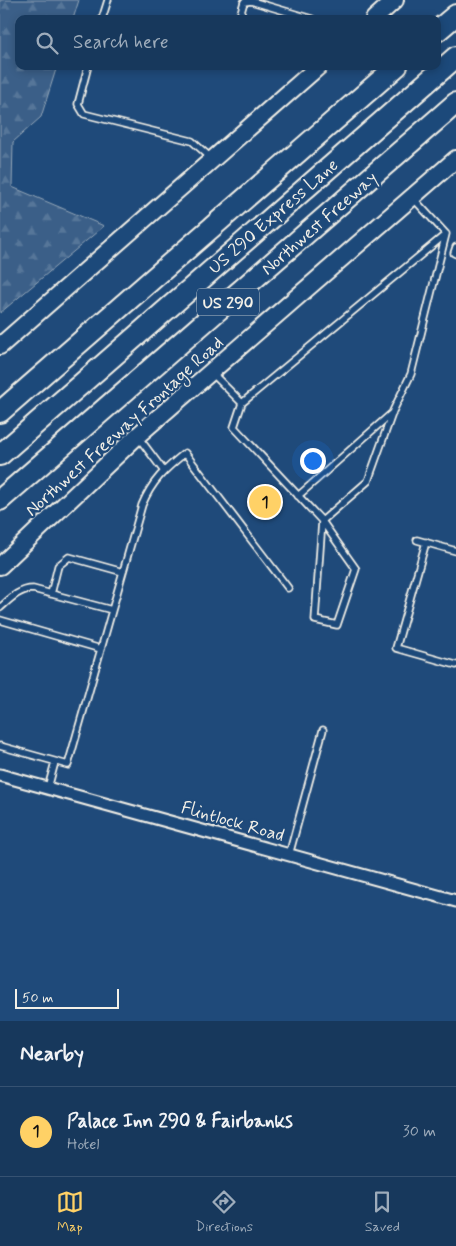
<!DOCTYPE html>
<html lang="en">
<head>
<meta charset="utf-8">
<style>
  body { margin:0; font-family:Mynerve,sans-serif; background:#244365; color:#f1f3f6 }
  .scale { position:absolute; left:15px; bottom:12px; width:104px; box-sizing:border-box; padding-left:5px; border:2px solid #f4f1e8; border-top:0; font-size:14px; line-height:18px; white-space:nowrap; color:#f4f1e8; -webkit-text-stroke:4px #1f4a7a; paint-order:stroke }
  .you { position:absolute; left:312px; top:460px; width:18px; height:18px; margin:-12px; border:4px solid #fff; border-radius:50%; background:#1a73e8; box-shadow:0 0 0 8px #1a73e833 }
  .badge { display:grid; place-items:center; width:32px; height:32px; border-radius:50%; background:#ffd166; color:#111; font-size:16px; font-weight:700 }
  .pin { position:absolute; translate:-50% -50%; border:2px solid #fff; box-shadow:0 1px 5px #0006 }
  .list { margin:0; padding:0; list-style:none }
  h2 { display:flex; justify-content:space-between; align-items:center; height:65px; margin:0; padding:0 20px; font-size:21px }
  h2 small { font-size:16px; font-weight:400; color:#9eacbb }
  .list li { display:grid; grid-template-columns:32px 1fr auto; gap:15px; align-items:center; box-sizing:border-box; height:90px; padding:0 20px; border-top:1px solid #365272 }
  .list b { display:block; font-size:19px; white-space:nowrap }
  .list p { margin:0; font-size:16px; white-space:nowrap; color:#9eacbb }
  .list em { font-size:16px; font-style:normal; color:#9eacbb }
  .icon { flex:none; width:28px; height:28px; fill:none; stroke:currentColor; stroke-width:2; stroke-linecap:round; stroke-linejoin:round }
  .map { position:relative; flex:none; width:456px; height:1021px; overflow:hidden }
  .search { position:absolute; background:#17385c; box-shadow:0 2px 8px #0003; left:15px; right:15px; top:15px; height:55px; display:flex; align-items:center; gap:12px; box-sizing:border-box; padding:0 18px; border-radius:10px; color:#9eacbb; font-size:19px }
  .sheet { height:155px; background:#17385c }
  nav { display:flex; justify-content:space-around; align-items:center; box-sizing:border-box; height:70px; border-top:1px solid #365272; background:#17385c; font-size:14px; color:#9eacbb }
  nav a { display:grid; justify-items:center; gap:2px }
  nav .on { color:#ffd166 }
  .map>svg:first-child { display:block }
</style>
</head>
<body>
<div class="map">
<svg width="456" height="1021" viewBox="0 0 456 1021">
  <defs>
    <pattern id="forest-firs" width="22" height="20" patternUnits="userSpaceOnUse" patternTransform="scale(1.25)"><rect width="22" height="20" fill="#3a5f88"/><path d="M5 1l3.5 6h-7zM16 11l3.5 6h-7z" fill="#577699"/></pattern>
  </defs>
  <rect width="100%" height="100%" fill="#1f4a7a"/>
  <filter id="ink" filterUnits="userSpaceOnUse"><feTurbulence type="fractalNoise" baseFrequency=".02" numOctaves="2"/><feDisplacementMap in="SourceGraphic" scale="10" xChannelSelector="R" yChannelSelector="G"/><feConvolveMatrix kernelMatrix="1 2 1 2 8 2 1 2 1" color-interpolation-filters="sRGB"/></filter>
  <g filter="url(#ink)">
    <!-- forest -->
    <path fill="url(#forest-firs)" stroke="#97a8b8" d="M0,0H79L73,19H19V66H57L41,117L13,142L12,187L104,226L0,313Z"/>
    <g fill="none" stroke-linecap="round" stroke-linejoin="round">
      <!-- service casing -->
      <g stroke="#f4f1e8" stroke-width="9">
        <path id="service" d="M102,19L108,0
          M239,19L244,2L251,1L312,19
          M88,66L78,104L84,114L192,141L211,158
          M456,247L454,253L456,254
          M212,373L242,403L446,234L413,198
          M242,403L234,427L322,521L315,620L337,625L356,569L322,521L368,481L393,411L411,374L446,234
          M139,438L163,470
          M298,496L392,413
          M417,540L456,551
          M426,542L396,648L456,665
          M51,594L58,566L69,557L123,572
          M0,608C10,599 19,589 33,589L112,610
          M0,620L101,649
          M0,746L68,765L142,505C152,481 165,469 185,453L288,588
          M48,788L55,762
          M289,855L323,730"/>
      </g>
      <!-- minor casing -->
      <g stroke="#f4f1e8" stroke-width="15">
        <path id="minor" d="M0,775L456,901"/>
      </g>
      <!-- secondary casing -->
      <g stroke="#f4f1e8" stroke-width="20">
        <path id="secondary" d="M374,19L395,0
          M0,346L319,66
          M0,566L137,436L456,159"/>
      </g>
      <!-- motorway casing -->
      <g stroke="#f4f1e8" stroke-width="24">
        <path id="motorway" d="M437,31L456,15
          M0,412L397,66
          M0,455L456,57
          M0,500L456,103"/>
      </g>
      <!-- service -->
      <use href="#service" stroke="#1f4a7a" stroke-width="5.5"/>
      <!-- minor -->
      <use href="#minor" stroke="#1f4a7a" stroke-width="11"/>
      <!-- secondary -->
      <use href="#secondary" stroke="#1f4a7a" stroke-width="16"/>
      <!-- motorway -->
      <use href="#motorway" stroke="#1f4a7a" stroke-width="20"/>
    </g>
  </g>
  <g text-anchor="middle" stroke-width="4.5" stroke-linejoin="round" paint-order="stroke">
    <!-- shield labels -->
    <rect fill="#1f4a7a" stroke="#b4bfc7" stroke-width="1" x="197" y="288.5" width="62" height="27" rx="4"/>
    <g font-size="16" font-weight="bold" fill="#f4f1e8">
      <text x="228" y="308">US 290</text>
    </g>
    <!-- street labels -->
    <g font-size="18" fill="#f4f1e8" stroke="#1f4a7a">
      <text transform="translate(273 216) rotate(-41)" y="6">US 290 Express Lane</text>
      <text transform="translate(319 223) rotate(-41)" y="6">Northwest Freeway</text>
      <text transform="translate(124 426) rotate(-42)" y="6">Northwest Freeway Frontage Road</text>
      <text transform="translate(233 821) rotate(16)" y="6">Flintlock Road</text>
    </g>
  </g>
</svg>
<div class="scale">50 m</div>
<div class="you"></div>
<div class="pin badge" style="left:265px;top:502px">1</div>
<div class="search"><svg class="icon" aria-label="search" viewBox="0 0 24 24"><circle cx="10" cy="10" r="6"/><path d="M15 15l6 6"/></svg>Search here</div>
</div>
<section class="sheet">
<h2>Nearby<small></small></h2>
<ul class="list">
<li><span class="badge">1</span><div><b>Palace Inn 290 &amp; Fairbanks</b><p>Hotel</p></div><em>30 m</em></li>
</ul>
</section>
<nav>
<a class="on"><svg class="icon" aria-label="map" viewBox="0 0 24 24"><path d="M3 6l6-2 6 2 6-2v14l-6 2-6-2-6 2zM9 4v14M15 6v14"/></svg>Map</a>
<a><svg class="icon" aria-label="directions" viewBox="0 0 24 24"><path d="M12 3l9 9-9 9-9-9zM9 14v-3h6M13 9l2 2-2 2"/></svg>Directions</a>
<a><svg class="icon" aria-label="saved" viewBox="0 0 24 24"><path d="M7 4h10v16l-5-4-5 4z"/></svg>Saved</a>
</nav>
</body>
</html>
